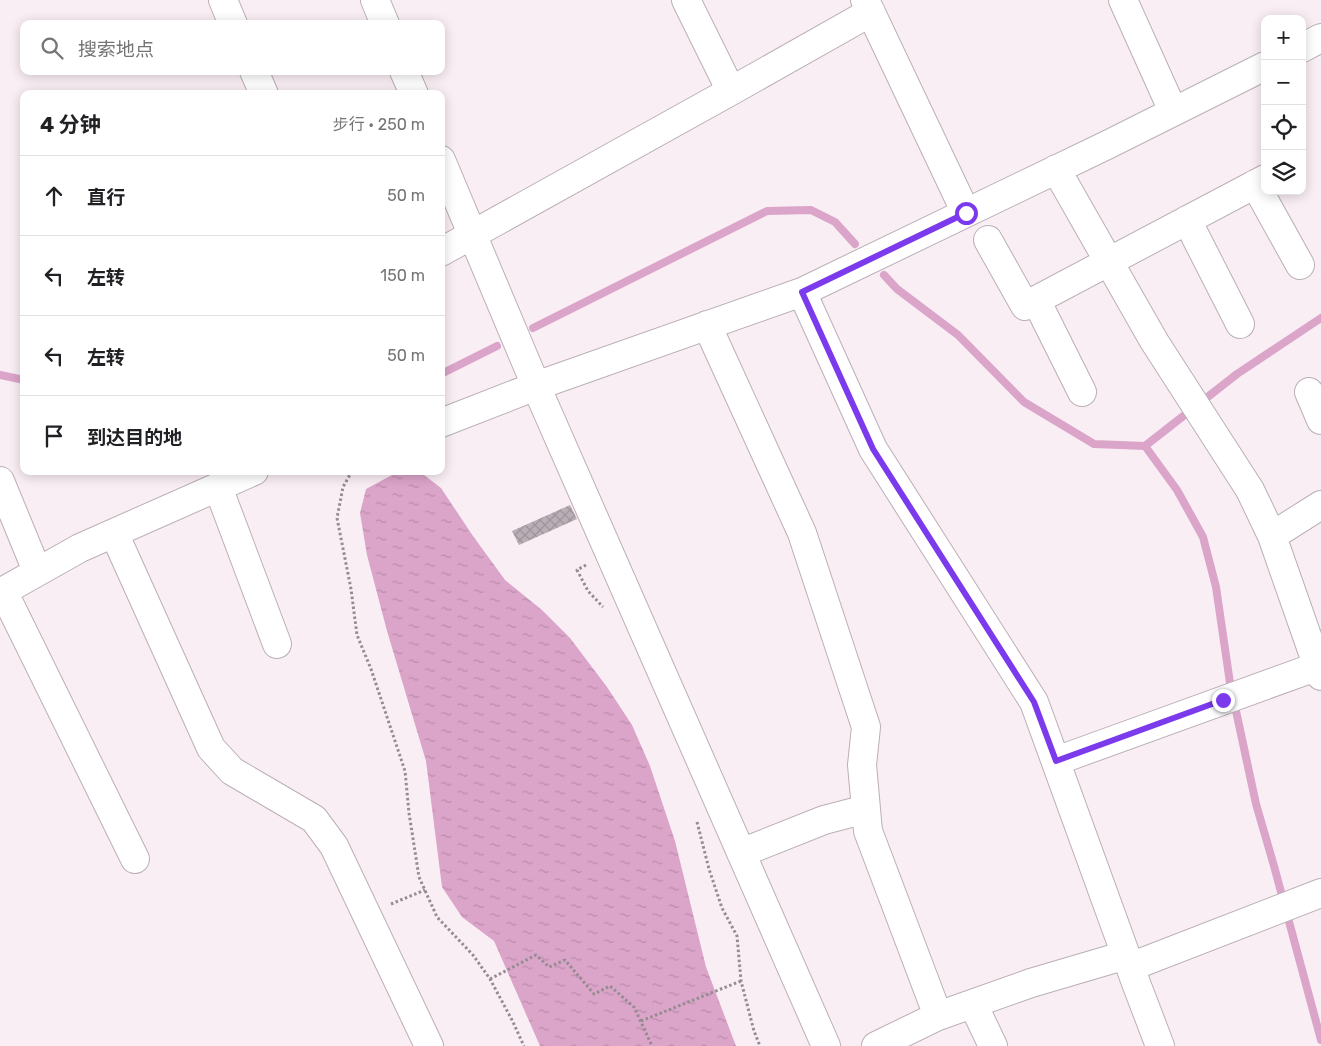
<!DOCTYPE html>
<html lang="zh">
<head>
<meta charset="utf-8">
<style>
  body { margin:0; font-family:Rubik,"Noto Sans SC",sans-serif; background:#f2f2f2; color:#202124 }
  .controls { position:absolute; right:15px; top:15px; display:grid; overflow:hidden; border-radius:10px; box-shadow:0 2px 12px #0003 }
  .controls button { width:45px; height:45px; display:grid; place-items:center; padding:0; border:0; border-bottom:1px solid #e0e0e0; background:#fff; color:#202124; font:25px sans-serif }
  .stop { position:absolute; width:15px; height:15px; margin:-11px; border:4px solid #7c3aed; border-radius:50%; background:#fff }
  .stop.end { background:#7c3aed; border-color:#fff; box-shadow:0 1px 5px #0008 }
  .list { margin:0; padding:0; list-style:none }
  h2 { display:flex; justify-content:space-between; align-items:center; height:65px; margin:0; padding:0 20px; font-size:21px }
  h2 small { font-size:16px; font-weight:400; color:#757577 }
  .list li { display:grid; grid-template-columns:32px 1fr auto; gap:15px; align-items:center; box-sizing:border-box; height:80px; padding:0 20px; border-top:1px solid #e0e0e0 }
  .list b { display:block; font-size:19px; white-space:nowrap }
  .list em { font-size:16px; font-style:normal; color:#757577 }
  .icon { flex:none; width:28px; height:28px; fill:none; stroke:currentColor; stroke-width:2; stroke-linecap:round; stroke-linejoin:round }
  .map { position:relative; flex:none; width:1321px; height:1046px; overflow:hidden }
  .search { position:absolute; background:#fff; box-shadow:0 2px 12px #0003; left:20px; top:20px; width:425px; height:55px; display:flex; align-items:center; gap:12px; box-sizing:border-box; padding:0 18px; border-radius:10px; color:#757577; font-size:19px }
  .panel { position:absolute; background:#fff; box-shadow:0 2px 12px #0003; left:20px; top:90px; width:425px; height:385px; border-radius:10px }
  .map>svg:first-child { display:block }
</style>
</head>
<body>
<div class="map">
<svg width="1321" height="1046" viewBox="0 0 1321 1046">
  <defs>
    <pattern id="water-ripples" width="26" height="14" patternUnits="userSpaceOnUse" patternTransform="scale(1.25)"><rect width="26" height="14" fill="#dba4c9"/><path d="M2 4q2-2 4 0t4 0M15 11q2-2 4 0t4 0" fill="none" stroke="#bb8cab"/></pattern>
    <pattern id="building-cross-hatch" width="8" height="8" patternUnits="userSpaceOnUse" patternTransform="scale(1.25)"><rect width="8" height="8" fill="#b9aeb5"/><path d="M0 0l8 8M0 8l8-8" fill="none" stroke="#9e949a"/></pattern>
  </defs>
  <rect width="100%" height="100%" fill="#faeef5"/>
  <!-- water -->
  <path fill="url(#water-ripples)" d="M392,475H424L441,488L473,536L505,580L542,610L570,638L607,687L632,725L650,766L675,841L706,967L736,1046H540L494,941L462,917L442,887L426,761L387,631L367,555L360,513L366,489Z"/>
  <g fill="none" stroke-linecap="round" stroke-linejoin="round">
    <!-- stream -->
    <path stroke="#dba4c9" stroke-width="8" d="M884,275L897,289L958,335L1024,402L1094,444L1145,446L1237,374L1321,318
      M533,328L767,211L811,210L835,222L855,244
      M441,374L497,346
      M0,375L24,380
      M1145,446L1177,490L1203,537L1216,587L1230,683L1256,804L1274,866L1321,1040"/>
  </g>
  <!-- building -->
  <path fill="url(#building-cross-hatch)" d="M570,505L577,519L519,545L512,531Z"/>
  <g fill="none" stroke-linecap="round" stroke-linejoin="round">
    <!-- minor casing -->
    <g stroke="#baafb6" stroke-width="30">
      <path id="minor" d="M223,0L233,24
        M375,0L385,24
        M865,0L966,213
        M1123,0L1173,111
        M1302,48L1321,38
        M254,71L264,94
        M404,71L414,94
        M731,91L871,12
        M441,160L536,386L826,1046
        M1056,169L1154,341L1250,490L1272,536L1321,676
        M1255,184L1300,265
        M1187,220L1240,324
        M988,240L1025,306L1265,179
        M441,252L731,91L686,0
        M802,292L873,449L1034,702L1136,983L1160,1046
        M1036,300L1082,392
        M707,325L802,533L866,727L862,765L868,831L938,1016
        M1309,392L1321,420
        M441,423L536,386L802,292L1107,145L1265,66
        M0,481L37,571
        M218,487L277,644
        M114,533L211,748L232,771L314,819L334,846L429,1046
        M1272,536L1321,505
        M3,591L135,859
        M0,593L80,548L254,471
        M1056,761L1321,665
        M741,853L824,820L866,809
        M1130,967L1321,893
        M973,1004L993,1046
        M876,1046L938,1016L1031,983L1126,955"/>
    </g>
    <!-- path -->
    <path stroke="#948c91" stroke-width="3" stroke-dasharray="2.5 2.5" stroke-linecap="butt" d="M352,471L343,487L337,518L351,589L357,635L371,669L405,771L409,813L419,877L437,917L473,955L490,979L512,1020L524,1046
      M586,565L577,570L588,591L603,607
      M697,822L709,869L722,908L737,936L741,981L754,1031L760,1046
      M391,904L425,890
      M490,979L536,955L549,967L565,960L594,994L610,986L634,1007L652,1046
      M641,1021L741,981"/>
    <!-- minor -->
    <use href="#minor" stroke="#fff" stroke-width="28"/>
  </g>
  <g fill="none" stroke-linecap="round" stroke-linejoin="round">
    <!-- route -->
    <path stroke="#7c3aed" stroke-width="6" d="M966,213L802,292L873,449L1034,702L1056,761L1223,700"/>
  </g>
</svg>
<div class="controls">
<button>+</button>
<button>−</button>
<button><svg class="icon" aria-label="locate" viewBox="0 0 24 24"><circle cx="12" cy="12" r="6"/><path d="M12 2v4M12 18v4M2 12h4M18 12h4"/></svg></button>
<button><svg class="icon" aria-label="layers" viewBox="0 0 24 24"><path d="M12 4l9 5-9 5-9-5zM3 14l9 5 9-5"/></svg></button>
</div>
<div class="stop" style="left:966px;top:213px"></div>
<div class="stop end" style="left:1223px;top:700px"></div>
<div class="search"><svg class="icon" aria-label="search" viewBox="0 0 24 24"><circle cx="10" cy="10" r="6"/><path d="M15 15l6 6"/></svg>搜索地点</div>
<section class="panel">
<h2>4 分钟<small>步行 · 250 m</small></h2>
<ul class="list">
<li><svg class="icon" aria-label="ahead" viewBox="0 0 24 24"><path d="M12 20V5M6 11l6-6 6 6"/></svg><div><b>直行</b></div><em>50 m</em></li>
<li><svg class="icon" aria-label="left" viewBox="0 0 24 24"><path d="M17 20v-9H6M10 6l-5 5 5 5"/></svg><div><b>左转</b></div><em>150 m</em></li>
<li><svg class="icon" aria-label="left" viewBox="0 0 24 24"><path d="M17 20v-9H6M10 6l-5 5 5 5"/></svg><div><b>左转</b></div><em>50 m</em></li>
<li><svg class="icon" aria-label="arrive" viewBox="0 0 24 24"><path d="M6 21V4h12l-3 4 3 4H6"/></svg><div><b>到达目的地</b></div></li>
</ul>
</section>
</div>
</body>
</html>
